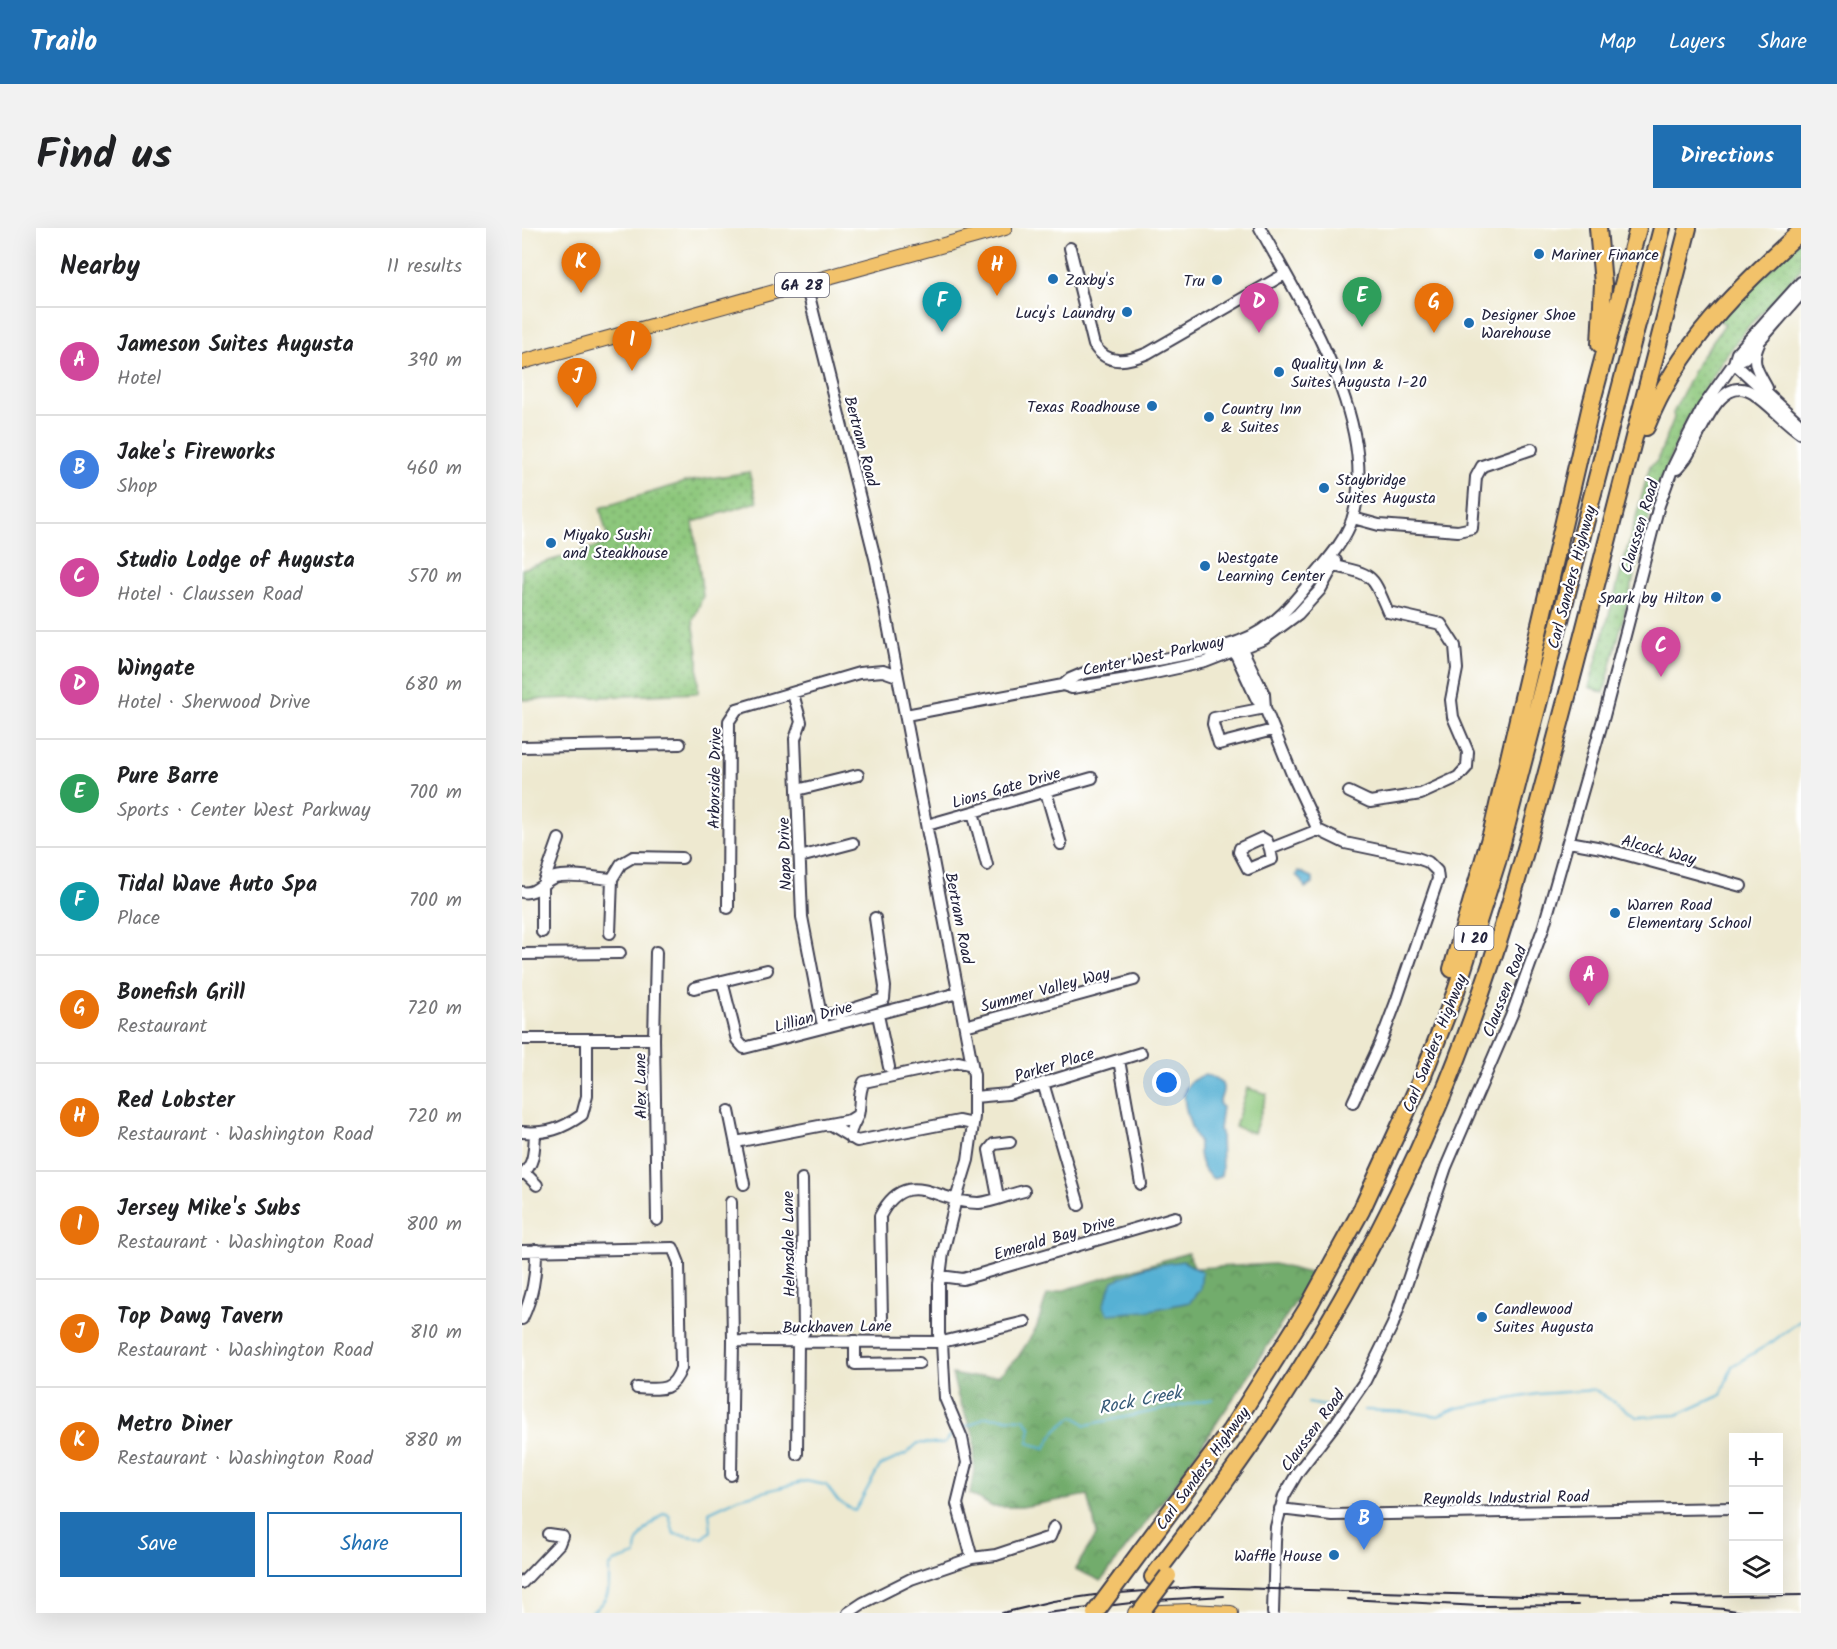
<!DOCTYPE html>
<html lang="en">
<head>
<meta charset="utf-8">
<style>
  body { margin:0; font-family:Kalam,sans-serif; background:#f2f2f2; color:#202124 }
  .controls { position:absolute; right:18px; bottom:18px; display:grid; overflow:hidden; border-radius:0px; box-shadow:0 6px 24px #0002 }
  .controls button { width:54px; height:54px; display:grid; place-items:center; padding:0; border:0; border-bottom:2px solid #e0e0e0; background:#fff; color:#202124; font:30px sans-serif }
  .you { position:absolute; left:645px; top:855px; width:21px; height:21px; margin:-15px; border:4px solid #fff; border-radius:50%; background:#1a73e8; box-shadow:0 0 0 9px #1a73e833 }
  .badge { display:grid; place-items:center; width:39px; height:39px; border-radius:50%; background:#1f6fb2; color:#fff; font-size:20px; font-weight:700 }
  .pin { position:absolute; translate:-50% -50px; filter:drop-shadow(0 2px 3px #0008) }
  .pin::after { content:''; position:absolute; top:32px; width:21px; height:18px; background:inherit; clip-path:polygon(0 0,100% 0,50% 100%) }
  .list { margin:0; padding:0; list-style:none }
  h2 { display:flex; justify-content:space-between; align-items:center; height:78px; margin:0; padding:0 24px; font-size:26px }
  h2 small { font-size:20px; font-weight:400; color:#757577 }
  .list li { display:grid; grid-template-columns:39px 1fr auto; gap:18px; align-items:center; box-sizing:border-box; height:108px; padding:0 24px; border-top:2px solid #e0e0e0 }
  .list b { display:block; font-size:22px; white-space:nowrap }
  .list p { margin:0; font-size:20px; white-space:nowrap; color:#757577 }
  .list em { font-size:20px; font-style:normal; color:#757577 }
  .actions { display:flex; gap:12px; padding:18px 24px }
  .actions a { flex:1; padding:14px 0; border:2px solid #1f6fb2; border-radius:0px; text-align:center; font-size:21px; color:#1f6fb2 }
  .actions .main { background:#1f6fb2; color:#fff }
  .icon { flex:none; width:33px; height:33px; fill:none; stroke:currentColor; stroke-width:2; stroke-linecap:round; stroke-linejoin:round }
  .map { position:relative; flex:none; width:1279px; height:1385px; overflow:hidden; border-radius:0px }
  header { display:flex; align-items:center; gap:36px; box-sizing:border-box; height:84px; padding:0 30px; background:#1f6fb2; color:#fff }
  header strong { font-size:28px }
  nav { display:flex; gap:33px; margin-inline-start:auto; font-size:21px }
  .intro { display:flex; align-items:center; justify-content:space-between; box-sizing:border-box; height:144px; padding:0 36px }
  h1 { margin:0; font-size:42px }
  .button { padding:15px 27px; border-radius:0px; background:#1f6fb2; color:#fff; font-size:21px; font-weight:700 }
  main { display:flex; gap:36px; padding:0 36px }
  aside { flex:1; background:#fff; border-radius:0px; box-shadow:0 6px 24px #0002 }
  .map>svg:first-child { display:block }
</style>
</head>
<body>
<header>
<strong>Trailo</strong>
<nav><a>Map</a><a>Layers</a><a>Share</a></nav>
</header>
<div class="intro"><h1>Find us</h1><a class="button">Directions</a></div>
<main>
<aside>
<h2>Nearby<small>11 results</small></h2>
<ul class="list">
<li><span class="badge" style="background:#d1479c">A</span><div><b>Jameson Suites Augusta</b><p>Hotel</p></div><em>390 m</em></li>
<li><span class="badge" style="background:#3f7fe0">B</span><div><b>Jake's Fireworks</b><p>Shop</p></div><em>460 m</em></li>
<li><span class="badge" style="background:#d1479c">C</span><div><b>Studio Lodge of Augusta</b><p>Hotel · Claussen Road</p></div><em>570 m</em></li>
<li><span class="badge" style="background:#d1479c">D</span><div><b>Wingate</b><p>Hotel · Sherwood Drive</p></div><em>680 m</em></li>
<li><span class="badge" style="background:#2e9e5b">E</span><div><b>Pure Barre</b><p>Sports · Center West Parkway</p></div><em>700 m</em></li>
<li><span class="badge" style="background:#0f9aa8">F</span><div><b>Tidal Wave Auto Spa</b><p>Place</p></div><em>700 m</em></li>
<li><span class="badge" style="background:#e8710a">G</span><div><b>Bonefish Grill</b><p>Restaurant</p></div><em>720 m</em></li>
<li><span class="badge" style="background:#e8710a">H</span><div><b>Red Lobster</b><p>Restaurant · Washington Road</p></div><em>720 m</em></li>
<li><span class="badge" style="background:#e8710a">I</span><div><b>Jersey Mike's Subs</b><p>Restaurant · Washington Road</p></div><em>800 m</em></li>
<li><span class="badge" style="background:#e8710a">J</span><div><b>Top Dawg Tavern</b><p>Restaurant · Washington Road</p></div><em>810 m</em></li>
<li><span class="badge" style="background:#e8710a">K</span><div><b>Metro Diner</b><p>Restaurant · Washington Road</p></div><em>880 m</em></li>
</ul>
<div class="actions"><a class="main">Save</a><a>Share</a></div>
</aside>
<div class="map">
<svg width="1279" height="1385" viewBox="0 0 1279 1385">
  <defs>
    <pattern id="green-dots" width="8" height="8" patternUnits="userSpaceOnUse" patternTransform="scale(1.5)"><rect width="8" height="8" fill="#8dc77c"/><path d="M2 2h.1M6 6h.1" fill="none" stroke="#73a167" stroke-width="1.8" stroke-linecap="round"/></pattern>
    <pattern id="forest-crowns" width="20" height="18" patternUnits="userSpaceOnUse" patternTransform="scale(1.5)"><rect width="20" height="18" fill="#72ac6c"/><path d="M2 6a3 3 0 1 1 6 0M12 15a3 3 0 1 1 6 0" fill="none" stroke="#5d8c5a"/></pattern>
  </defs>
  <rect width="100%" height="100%" fill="#fff"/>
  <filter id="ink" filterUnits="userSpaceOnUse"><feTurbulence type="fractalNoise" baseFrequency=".0167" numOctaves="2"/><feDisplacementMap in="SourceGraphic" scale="12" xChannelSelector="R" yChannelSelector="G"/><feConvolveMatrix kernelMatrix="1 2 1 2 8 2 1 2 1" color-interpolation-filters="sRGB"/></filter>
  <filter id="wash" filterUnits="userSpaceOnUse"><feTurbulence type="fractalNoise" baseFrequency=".008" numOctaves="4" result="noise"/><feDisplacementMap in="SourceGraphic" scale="24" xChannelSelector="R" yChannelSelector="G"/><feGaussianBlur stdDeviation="1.35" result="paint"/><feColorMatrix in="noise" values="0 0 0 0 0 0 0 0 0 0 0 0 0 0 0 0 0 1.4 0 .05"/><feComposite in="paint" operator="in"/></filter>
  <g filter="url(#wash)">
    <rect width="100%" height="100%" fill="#eee9d0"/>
    <!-- green -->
    <path fill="url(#green-dots)" stroke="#58745c" stroke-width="1.5" d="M1279,10V41L1226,99L1201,132L1162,196L1133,267L1082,465L1067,459L1128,238L1135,233L1152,190L1151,185L1154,179L1177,132L1203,96L1196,92Z
      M227,244L235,274L171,294L181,368L171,393L176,426V465L0,472V341L87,315L78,280L163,254Z"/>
    <!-- forest -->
    <path fill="url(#forest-crowns)" stroke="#4a6754" stroke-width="1.5" d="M666,1025L673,1040L752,1036L791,1046L729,1144L652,1258L579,1353L553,1341L575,1306L566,1267L500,1279H471L448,1266L452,1241V1208L436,1169L430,1146L446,1149L477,1147L496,1129L514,1101L525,1067Z"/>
    <!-- pitch -->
    <path fill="#8dc77c" stroke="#58745c" stroke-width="1.5" d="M725,860L745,866L732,905L713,899Z"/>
    <!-- water -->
    <path fill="#56b1d4" stroke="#3c6a88" stroke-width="1.5" d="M776,643L791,650V656L783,660L780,653L774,647Z
      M683,847C690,848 700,852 701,859C702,864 698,871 697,875L700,879L697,902L699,904L700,942L699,948L692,951C679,943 676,928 677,914C670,905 658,871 664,860C668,852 676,849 683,847Z
      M661,1033L680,1044L678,1061L668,1074L624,1083L586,1086L581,1078L591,1053L623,1039Z"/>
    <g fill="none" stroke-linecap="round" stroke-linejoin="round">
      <!-- stream -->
      <path stroke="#56b1d4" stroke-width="2" d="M786,1175L809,1179
        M842,1182L888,1184L916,1188L935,1180L1015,1166L1073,1162L1115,1189L1155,1187L1199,1167L1210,1138L1250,1114L1279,1092
        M439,1200L451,1196L463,1189L502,1191L509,1199L506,1215L523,1220L535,1201L552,1188L564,1197L691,1171
        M69,1385C89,1368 87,1365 87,1340L92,1334L114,1327C113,1307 128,1298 142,1285L147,1287L152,1306L181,1310L189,1303L187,1284L217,1270L284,1253L304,1257L316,1273L333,1283L358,1238L384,1226L396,1215L422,1216L432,1203"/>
    </g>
  </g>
  <g filter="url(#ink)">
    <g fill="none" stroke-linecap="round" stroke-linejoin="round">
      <!-- minor casing -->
      <g stroke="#414051" stroke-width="14">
        <path id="minor" d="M548,20L572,117C586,139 607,133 626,125L763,46
          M284,56L354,334L452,847V889L446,932L434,971L421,1025L417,1056V1107L420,1114L423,1170L440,1210L445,1235L435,1276L450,1330
          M1237,116C1228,135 1236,143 1245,160
          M1212,135L1223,130L1279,66
          M1212,135L1279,197
          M1155,241C1158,238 1161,234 1164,230C1178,210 1197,142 1232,166C1249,177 1262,194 1279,205
          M831,290L857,297L936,303L950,300L954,249L960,238L1010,221
          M813,338C853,347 850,347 866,384L919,396L933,418L935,441L929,472L931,489L946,524L945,539L936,549L899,566L848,574L827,564
          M709,416L735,472L743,480L770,546L796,602L823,615L895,630L906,634L915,643L916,651L874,774L858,816L831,874
          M718,417L742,466L743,480
          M541,457L550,460L605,451L683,434L742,411L776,386L798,362L814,333
          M271,466L279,494L273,511L280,689L300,793
          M743,480L692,490L691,496L697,516L751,502
          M384,487L541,457L548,451L562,445C593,440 625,434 656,428C677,424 698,421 718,413C752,400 773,374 795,345C808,329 823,312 830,292C860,199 781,79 738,0
          M0,519L158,516
          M275,562L336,547
          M524,564L539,616
          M451,584L465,637
          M405,597L570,550
          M1047,614L1080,620L1219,658
          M748,621L745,613L740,610L718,620L717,624L726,641L750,631L748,621L796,602
          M278,629L331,615
          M0,664C14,667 21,653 33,649C47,645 75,650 90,651L99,636L111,629L160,630
          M206,680L207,493L215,481L337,445L361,443L375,448
          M20,704V659L37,611
          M88,705L90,651
          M134,724L132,811L135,992
          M0,726L98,725
          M200,753L215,812L222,820L436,765
          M172,760L245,742
          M299,786H315L362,771L363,759L353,690
          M356,787L367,839
          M443,798L612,752
          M0,811H132
          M597,832L619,956
          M521,855L557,977
          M452,869L486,866L619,825
          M207,883L222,956
          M307,896L335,913L437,893L451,896
          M0,904C25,906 40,901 60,887L65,868V812
          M328,910C327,902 333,895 336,887C339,876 336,865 342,854L437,834L450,837
          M214,914L328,892L336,887
          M3,945L15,957
          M0,946C13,937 12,920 13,905
          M476,969L467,922L472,916L488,914
          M0,1023L151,1020L157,1035L159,1140C150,1165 138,1161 115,1160
          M418,1048L441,1051L653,989
          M0,1091C11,1068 14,1047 14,1022
          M360,1091L358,988C385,936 416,976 457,975C471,974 488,966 502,963
          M211,1113L420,1114L503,1094
          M333,1113V1136L397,1135
          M275,1226L276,1113L282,1104L280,951
          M209,1247L211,1113L209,974
          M758,1281L810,1287L1212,1280
          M0,1355L37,1316L40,1308L26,1306
          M326,1385L341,1375L389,1351L450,1330L474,1327L528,1309L532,1299
          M751,1385L753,1314L754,1299L762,1268L776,1244L814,1195L843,1153L871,1096L924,939L990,786L1021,701L1082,488L1137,277L1151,239L1165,210L1181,179L1212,135L1215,125L1279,54"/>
      </g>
      <!-- major casing -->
      <g stroke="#414051" stroke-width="16">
        <path id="major" d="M0,134L483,0
          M613,1385L667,1383L709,1385"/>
      </g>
      <!-- highway casing -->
      <g stroke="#414051" stroke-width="20">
        <path id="highway" d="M1076,0L1081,56L1078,116
          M1124,199C1157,116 1215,62 1279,3
          M930,741L970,603L1070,173L1116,0
          M631,1349C676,1290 721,1232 760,1170C820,1077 873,979 916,878C976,737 1013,590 1052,442C1090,295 1128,147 1166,0
          M599,1350L708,1203L785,1081L839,983L900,850L934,763L975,634L1140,0"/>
      </g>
      <!-- minor -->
      <use href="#minor" stroke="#fff" stroke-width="10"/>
      <!-- major -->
      <use href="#major" stroke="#f2c26a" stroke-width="14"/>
      <!-- highway -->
      <use href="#highway" stroke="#f2c26a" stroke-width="16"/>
      <!-- rail -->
      <path stroke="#22223b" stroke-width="2" d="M825,1371L957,1378L1056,1377
        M1149,1377L1202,1381L1227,1385
        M480,1385L531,1373L573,1367L673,1359L1078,1370L1279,1367
        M524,1385L635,1372L702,1368"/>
      <!-- highway-bridge casing -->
      <g stroke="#414051" stroke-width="20" stroke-linecap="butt">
        <path id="highway-bridge" d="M573,1385L599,1350
          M618,1385L646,1348"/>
      </g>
      <!-- highway-bridge -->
      <use href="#highway-bridge" stroke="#f2c26a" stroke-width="16"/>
    </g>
  </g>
  <!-- markers -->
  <g fill="#1f6fb2" stroke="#fff" stroke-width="2">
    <circle cx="1017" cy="26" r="6"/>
    <circle cx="531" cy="51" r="6"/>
    <circle cx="695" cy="52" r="6"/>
    <circle cx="605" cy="84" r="6"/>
    <circle cx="947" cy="95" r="6"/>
    <circle cx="757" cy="144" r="6"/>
    <circle cx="630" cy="178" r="6"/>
    <circle cx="687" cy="189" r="6"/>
    <circle cx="802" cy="260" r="6"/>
    <circle cx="29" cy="315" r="6"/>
    <circle cx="683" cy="338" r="6"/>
    <circle cx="1194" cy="369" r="6"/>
    <circle cx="1093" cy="685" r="6"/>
    <circle cx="960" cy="1089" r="6"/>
    <circle cx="812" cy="1327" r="6"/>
  </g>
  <g text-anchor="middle" stroke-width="4.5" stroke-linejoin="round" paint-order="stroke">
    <!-- shield labels -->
    <g fill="#fff" stroke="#646476" stroke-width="1.5">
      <rect x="253" y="45" width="54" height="24" rx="4.5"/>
      <rect x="932.5" y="698" width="39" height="24" rx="4.5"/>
    </g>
    <g font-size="15" font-weight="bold" fill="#22223b">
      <text x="280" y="62">GA 28</text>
      <text x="952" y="715">I 20</text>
    </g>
    <!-- poi labels -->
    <g font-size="16" fill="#22223b" stroke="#fff" text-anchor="start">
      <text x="1029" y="32">Mariner Finance</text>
      <text x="543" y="57">Zaxby's</text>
      <text x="683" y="58" text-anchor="end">Tru</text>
      <text x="593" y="90" text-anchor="end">Lucy's Laundry</text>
      <text x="959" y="92">Designer Shoe<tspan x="959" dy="18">Warehouse</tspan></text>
      <text x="769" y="141">Quality Inn &amp;<tspan x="769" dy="18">Suites Augusta I-20</tspan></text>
      <text x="618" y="184" text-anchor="end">Texas Roadhouse</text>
      <text x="699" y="186">Country Inn<tspan x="699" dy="18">&amp; Suites</tspan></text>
      <text x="814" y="257">Staybridge<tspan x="814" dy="18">Suites Augusta</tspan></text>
      <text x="41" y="312">Miyako Sushi<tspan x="41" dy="18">and Steakhouse</tspan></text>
      <text x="695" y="335">Westgate<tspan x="695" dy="18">Learning Center</tspan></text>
      <text x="1182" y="375" text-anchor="end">Spark by Hilton</text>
      <text x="1105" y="682">Warren Road<tspan x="1105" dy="18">Elementary School</tspan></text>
      <text x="972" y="1086">Candlewood<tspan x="972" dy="18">Suites Augusta</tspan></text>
      <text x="800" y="1333" text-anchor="end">Waffle House</text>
    </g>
    <!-- street labels -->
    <g font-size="16" fill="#22223b" stroke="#fff">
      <text transform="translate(340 213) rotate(75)" y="6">Bertram Road</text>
      <text transform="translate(1117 298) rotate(-73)" y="6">Claussen Road</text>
      <text transform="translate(1049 349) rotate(-75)" y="6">Carl Sanders Highway</text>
      <text transform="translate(631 427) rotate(-12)" y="6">Center West Parkway</text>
      <text transform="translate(192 550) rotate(-89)" y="6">Arborside Drive</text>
      <text transform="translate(484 559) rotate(-16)" y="6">Lions Gate Drive</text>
      <text transform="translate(1137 621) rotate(15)" y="6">Alcock Way</text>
      <text transform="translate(262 626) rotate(-92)" y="6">Napa Drive</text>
      <text transform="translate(438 690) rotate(79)" y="6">Bertram Road</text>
      <text transform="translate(523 761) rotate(-15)" y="6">Summer Valley Way</text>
      <text transform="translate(982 763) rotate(-69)" y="6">Claussen Road</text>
      <text transform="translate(291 788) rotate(-15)" y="6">Lillian Drive</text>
      <text transform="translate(912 815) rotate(-68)" y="6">Carl Sanders Highway</text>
      <text transform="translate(532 836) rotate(-17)" y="6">Parker Place</text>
      <text transform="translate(118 858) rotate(-91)" y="6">Alex Lane</text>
      <text transform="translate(532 1009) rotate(-16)" y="6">Emerald Bay Drive</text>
      <text transform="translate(266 1016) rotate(-91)" y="6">Helmsdale Lane</text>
      <text transform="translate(315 1098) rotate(-1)" y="6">Buckhaven Lane</text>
      <text transform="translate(790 1202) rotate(-54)" y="6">Claussen Road</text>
      <text transform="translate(680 1240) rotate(-54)" y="6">Carl Sanders Highway</text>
      <text transform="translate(984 1269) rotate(-1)" y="6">Reynolds Industrial Road</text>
    </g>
    <!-- water labels -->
    <g font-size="18" font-style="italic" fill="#375b78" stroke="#fff">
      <text transform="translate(618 1172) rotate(-11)" y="6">Rock Creek</text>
    </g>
  </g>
</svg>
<div class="controls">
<button>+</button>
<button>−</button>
<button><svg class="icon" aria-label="layers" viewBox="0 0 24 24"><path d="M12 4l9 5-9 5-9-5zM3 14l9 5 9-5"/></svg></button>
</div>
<div class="you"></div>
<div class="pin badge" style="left:1067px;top:778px;background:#d1479c">A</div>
<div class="pin badge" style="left:842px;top:1322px;background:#3f7fe0">B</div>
<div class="pin badge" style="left:1139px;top:449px;background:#d1479c">C</div>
<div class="pin badge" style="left:737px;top:105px;background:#d1479c">D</div>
<div class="pin badge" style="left:840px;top:99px;background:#2e9e5b">E</div>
<div class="pin badge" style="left:420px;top:104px;background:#0f9aa8">F</div>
<div class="pin badge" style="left:912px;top:105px;background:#e8710a">G</div>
<div class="pin badge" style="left:475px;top:68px;background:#e8710a">H</div>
<div class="pin badge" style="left:110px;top:143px;background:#e8710a">I</div>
<div class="pin badge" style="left:55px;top:180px;background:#e8710a">J</div>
<div class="pin badge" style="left:59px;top:65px;background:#e8710a">K</div>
</div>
</main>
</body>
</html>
